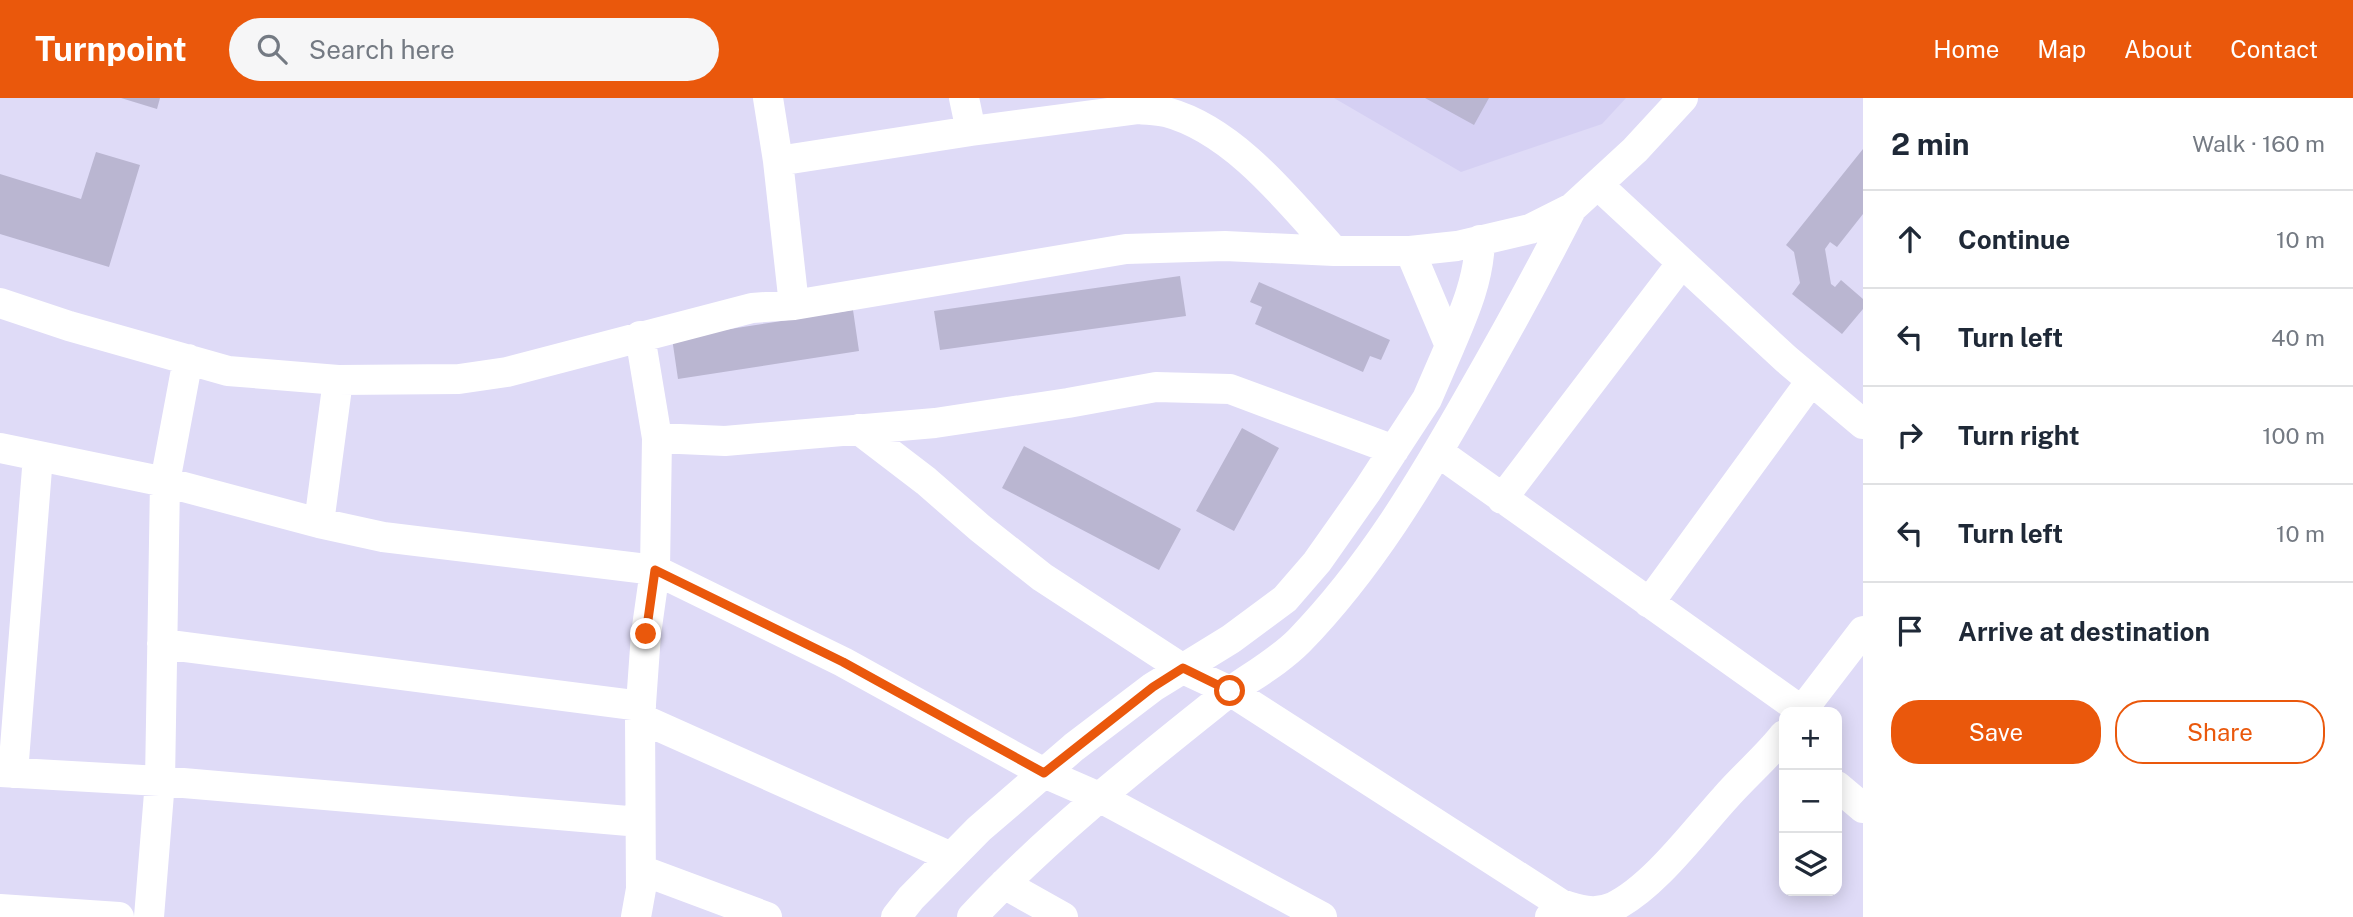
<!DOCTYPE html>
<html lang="en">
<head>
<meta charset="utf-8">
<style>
  body { margin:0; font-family:"Public Sans",sans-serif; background:#f6f6f7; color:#1f2937 }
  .controls { position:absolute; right:21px; bottom:21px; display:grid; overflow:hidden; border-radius:14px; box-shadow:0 4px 18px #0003 }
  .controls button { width:63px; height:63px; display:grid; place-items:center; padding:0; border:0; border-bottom:2px solid #e0e1e3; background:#fff; color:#1f2937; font:35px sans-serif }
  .stop { position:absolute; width:21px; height:21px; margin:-16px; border:5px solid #ea580c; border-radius:50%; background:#fff }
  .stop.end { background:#ea580c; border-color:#fff; box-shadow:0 2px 7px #0008 }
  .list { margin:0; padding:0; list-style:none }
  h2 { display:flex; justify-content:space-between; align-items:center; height:91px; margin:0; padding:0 28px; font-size:30px }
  h2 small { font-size:23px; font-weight:400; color:#747a83 }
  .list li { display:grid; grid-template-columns:46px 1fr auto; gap:21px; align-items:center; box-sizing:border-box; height:98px; padding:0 28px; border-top:2px solid #e0e1e3 }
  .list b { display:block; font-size:26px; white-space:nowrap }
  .list em { font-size:23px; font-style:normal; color:#747a83 }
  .actions { display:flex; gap:14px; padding:21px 28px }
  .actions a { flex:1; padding:16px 0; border:2px solid #ea580c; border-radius:28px; text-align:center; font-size:24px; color:#ea580c }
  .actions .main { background:#ea580c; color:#fff }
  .icon { flex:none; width:38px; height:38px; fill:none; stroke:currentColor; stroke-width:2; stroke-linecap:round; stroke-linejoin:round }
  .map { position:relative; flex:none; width:1863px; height:819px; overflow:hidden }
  header { display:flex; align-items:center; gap:42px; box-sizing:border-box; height:98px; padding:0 35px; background:#ea580c; color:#fff }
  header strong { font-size:33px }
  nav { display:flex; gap:38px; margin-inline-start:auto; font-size:24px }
  .search { width:490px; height:63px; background:#f6f6f7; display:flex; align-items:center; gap:18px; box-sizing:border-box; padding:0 24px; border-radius:38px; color:#747a83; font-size:26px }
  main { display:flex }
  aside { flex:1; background:#fff }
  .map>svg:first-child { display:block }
</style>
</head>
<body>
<header>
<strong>Turnpoint</strong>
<div class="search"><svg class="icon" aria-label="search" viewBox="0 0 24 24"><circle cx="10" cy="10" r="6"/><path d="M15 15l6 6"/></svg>Search here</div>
<nav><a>Home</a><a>Map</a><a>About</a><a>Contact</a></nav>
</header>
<main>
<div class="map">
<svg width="1863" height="819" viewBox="0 0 1863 819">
  <rect width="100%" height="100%" fill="#dfdbf7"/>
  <!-- built -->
  <path fill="#d5d0f3" d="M1334,0H1626L1602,26L1461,74Z"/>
  <!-- building -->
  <path fill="#bab6d1" d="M121,0H160L157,11Z
    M1425,0H1489L1474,27Z
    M1863,51V116L1837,149L1830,144L1825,151L1831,186L1835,189L1841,182L1863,201V211L1842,236L1792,196L1800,185L1794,154L1786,147Z
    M96,54L140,67L109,169L0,136V76L81,101Z
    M1180,178L1186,218L940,252L934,213Z
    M1259,184L1390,242L1381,262L1370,258L1363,274L1255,226L1262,209L1250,204Z
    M853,212L859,253L678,281L672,240Z
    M1242,330L1279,350L1234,433L1196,413Z
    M1024,348L1181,431L1159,472L1002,390Z"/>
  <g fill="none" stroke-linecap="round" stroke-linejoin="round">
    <!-- minor -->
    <path stroke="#fff" stroke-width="30" d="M768,0L778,63L794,207
      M964,0L971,33L1139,11C1148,12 1157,12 1166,14C1234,32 1289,103 1334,153
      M778,63L971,33
      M1598,87L1786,261L1863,326
      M0,205L69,228L228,273L338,282L459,281L507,274L752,210L794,207L1126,151L1225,148L1334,153H1410L1457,148L1530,131L1572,110L1635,52L1683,0
      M1450,248C1465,213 1479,181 1480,142
      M858,331L926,383L980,430L1042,479L1183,571L1230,593L1561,806
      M657,340L725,343L935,325L1068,305L1156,289L1230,291L1394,352
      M0,350L165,384L319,425L383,439L655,472L843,564L1044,675L1099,699L1322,819
      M1438,354L1802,613
      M1502,401L1681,166
      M319,425L338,282
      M1649,505L1811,283
      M162,546L641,608
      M1801,614L1863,533
      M640,620L951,759
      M0,674L160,683L640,724
      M13,675L38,358
      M1837,688L1863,710
      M641,772L767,819
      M1004,786L1063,819
      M0,811L119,819
      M149,819L160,683L165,384L188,261
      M636,819L641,791L640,620L646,536L655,472L657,340L640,238
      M896,819L911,800L979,731L1074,649L1153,589L1231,541L1285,501L1317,464L1367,393L1427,301L1450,248L1410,153
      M972,819C1046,740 1130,673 1214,606C1242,583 1274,568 1299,543C1370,470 1421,384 1471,296C1506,235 1540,173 1572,110
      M1550,819L1561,806C1578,812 1595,817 1613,809C1653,790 1695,733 1725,700C1744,678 1767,659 1784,637"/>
  </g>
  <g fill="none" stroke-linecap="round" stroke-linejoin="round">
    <!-- route -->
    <path stroke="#ea580c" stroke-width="9" d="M646,536L655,472L843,564L1044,675L1153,589L1183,570L1230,593"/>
  </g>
</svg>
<div class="controls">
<button>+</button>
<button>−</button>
<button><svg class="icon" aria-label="layers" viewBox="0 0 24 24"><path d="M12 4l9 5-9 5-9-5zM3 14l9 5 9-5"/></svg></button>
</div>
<div class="stop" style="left:1230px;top:593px"></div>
<div class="stop end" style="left:646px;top:536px"></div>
</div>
<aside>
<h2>2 min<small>Walk · 160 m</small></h2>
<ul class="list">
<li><svg class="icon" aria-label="ahead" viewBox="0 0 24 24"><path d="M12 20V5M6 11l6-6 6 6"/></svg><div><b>Continue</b></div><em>10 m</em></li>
<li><svg class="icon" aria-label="left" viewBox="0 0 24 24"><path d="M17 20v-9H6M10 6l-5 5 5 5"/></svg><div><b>Turn left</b></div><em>40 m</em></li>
<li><svg class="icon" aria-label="right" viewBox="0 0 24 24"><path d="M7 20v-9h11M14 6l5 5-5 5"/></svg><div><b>Turn right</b></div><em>100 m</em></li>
<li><svg class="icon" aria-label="left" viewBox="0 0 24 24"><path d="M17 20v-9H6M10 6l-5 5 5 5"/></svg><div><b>Turn left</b></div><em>10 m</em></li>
<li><svg class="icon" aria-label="arrive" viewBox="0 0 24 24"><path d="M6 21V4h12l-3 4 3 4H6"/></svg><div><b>Arrive at destination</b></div></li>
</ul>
<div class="actions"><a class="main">Save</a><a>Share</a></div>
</aside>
</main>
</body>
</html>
